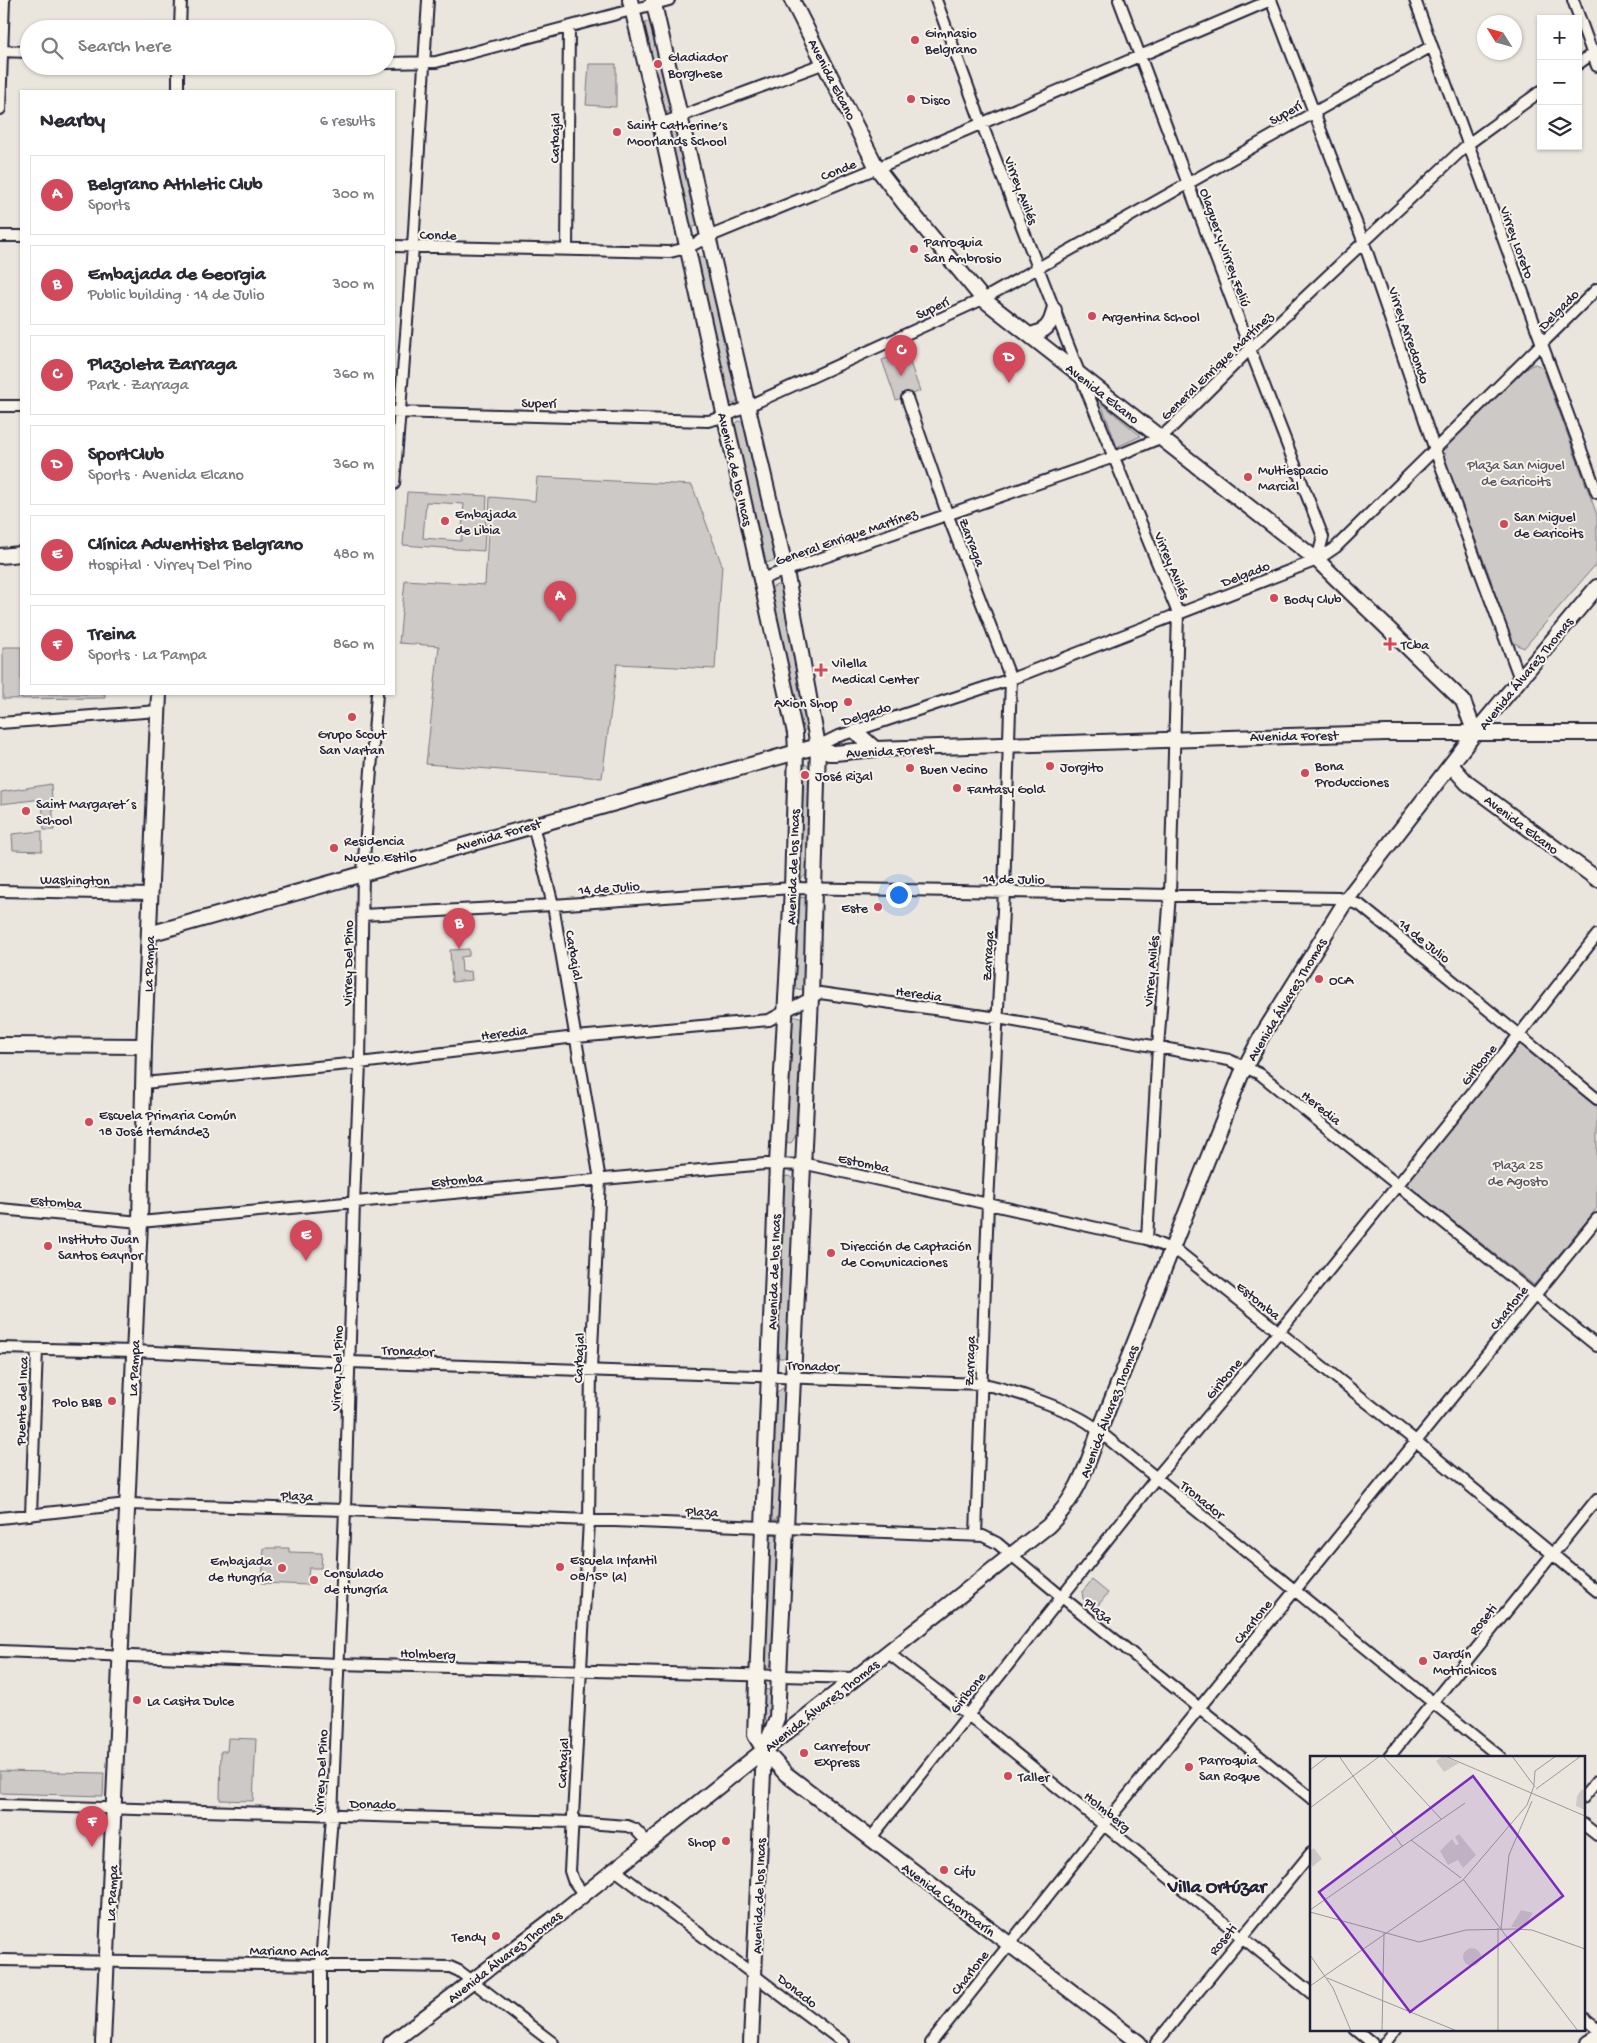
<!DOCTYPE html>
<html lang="en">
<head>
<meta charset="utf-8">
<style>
  body { margin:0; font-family:"Gochi Hand",sans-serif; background:#f2f2f3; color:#2b2b33 }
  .controls { position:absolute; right:15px; top:15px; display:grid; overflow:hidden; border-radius:0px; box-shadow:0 1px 4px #0004 }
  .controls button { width:45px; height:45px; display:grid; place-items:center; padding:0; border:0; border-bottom:1px solid #e1e1e2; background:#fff; color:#2b2b33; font:25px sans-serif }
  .compass { position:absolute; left:1477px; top:15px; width:45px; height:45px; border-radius:50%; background:#fff; box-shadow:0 1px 4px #0004; rotate:307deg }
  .you { position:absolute; left:898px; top:894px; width:18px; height:18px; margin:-12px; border:4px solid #fff; border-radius:50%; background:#1a73e8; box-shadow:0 0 0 8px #1a73e833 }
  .badge { display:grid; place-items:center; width:32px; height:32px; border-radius:50%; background:#d1495b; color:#fff; font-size:16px; font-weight:700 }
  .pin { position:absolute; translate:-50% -41px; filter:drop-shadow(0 1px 2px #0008) }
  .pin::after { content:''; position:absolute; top:26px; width:18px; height:15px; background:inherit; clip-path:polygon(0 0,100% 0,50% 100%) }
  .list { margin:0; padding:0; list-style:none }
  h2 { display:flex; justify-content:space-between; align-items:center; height:65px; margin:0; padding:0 20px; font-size:21px }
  h2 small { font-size:16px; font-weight:400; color:#7c7c81 }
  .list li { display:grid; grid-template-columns:32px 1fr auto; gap:15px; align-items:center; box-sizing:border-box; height:80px; margin:0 10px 10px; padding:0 10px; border:1px solid #e1e1e2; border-radius:0px }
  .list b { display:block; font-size:19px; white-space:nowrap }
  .list p { margin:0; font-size:16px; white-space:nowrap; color:#7c7c81 }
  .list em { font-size:16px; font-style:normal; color:#7c7c81 }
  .icon { flex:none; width:28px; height:28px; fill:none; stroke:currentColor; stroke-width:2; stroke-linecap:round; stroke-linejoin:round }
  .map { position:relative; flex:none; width:1597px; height:2043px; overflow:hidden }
  .search { position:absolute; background:#fff; box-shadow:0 1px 4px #0004; left:20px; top:20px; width:375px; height:55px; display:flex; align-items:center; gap:12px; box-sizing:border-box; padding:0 18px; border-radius:28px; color:#7c7c81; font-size:19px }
  .panel { position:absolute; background:#fff; box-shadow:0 1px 4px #0004; left:20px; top:90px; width:375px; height:605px; border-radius:0px }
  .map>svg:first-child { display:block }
</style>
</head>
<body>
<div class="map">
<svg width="1597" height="2043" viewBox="0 0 1597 2043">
  <rect width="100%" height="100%" fill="#eae6de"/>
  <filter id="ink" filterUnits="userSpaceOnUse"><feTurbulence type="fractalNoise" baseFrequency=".02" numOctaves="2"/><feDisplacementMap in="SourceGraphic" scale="10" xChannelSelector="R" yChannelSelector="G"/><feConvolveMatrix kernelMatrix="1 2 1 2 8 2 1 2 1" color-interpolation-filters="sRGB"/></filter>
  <g filter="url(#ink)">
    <!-- green -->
    <path fill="#cdc9c6" stroke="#787680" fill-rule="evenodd" d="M646,22H651L653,25L672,103L671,111L666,113L663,111L642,28Z
      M589,64H616V107L586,105Z
      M673,131L680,133L700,225L690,228L668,136Z
      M706,256L739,400L734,404L728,402L696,258Z
      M906,351L920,391L896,400L882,360Z
      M1535,364L1542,367L1545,373L1597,515V563L1524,648L1510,641L1490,577L1444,459L1447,447L1455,437L1528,367Z
      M1101,403L1141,436L1117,447Z
      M739,421L743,422L775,560L766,563L734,425Z
      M537,477L692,485L722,565L715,669L617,664L602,778L426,764L439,646L399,643L405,580L485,585L490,497L535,501Z
      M407,492L487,496L484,551L403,545ZM426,502L464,504L461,541L423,538Z
      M777,585L784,586L809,727L804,731L798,729L771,588Z
      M3,647H21V694H105V698L3,699Z
      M805,764L811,768L807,874L801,879L797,876L800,768Z
      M51,784L54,830H44L42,799L1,804V792Z
      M42,831V851L13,850L12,834Z
      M796,897L811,898L805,989L790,990Z
      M469,949V956L461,957L462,972L471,971L472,980L452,982L450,950Z
      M797,1016L802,1018L795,1137L791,1143L785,1142L784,1137L790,1019Z
      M1522,1042L1597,1104V1208L1534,1285L1406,1184Z
      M789,1176L795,1181L788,1354L783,1358H779L778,1354L782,1181L783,1177Z
      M783,1388L787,1391L778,1515L776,1520H773L768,1515L777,1392Z
      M771,1534H775L779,1539L773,1660L770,1667H764L768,1536Z
      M264,1548H289V1552L322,1553L321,1568H309L307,1585L262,1583Z
      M1092,1580L1108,1593L1095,1609L1083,1599L1082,1592Z
      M763,1689L769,1690L772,1693L770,1727L767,1730H761Z
      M228,1738L256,1739L253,1801L220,1800L221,1751H227Z
      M0,1771L104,1773L103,1796L0,1793Z"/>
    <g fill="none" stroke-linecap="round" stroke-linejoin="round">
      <!-- street casing -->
      <g stroke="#22223b" stroke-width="14">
        <path id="street" d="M936,0L981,122L1080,375L1178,613L1170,894L1158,1047L1147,1239
          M1119,0L1250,349L1323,537L1317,560
          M1271,0L1364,243L1435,450L1520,679
          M1415,0L1597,493
          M1573,0L1597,66
          M180,29L181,0
          M0,51L29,52
          M386,63L436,62L669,0
          M1578,64L1596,51
          M178,91V66
          M0,109L4,0
          M660,124L825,63
          M0,236H21
          M394,246L670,252L687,248L708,237L877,168L1271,0
          M567,250L569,27
          M907,398L948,516L1011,679L1004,891L988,1203L976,1535
          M0,406H21
          M394,412L708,421L724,417L983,299L1432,46
          M394,484L413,247L428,0
          M761,579L1114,457L1160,438L1171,428L1250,349L1468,144L1541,91
          M0,723L158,711
          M818,746L836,737L1011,679L1317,560L1336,547L1597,289
          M533,825L553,905L600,1180L591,1370L589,1521L570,1871L573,1880L584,1895
          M0,891L150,894
          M362,915L553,905L792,888L1339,898L1360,905L1597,1099
          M143,1083L360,1063L576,1037L769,1020L820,993L998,1018L1229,1060L1260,1074L1597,1346
          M0,1209L140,1222L765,1164L811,1165L1147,1239L1180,1253L1417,1442L1597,1591
          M0,1348L135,1351L350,1362L982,1384C1010,1389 1068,1409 1090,1424L1500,1757
          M31,1515L37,1349
          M0,1518L127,1504L345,1510L983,1536L997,1543L1062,1597L1311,1798
          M0,1651L339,1664L855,1678
          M887,1652L967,1714L1311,1993
          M1389,1757L1597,1499
          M1583,1798L1597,1781
          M0,1805L573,1822L627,1826L635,1829L648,1843
          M1583,1824L1597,1835
          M870,1839L1156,1478L1278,1333L1519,1035L1597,935
          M615,1870L844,2043
          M0,1960L450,1967L459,1971L553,2043
          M1583,2017L1597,2028
          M1355,2029L1372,2043
          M321,2043V1964L332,1816L345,1510L354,1202L360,1063L363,872L377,694
          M931,2043L1104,1825L1597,1219
          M1156,2043L1311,1853
          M1385,2043L1396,2029"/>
      </g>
      <!-- secondary casing -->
      <g stroke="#22223b" stroke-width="18">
        <path id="secondary" d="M630,0L660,124L795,733L796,751L792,888L777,1164L755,1735L764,1750L786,1774L1139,2043
          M653,0L786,571L818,746L811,997L777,1718L764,1750L751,2043
          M792,0L877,168L904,203L983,299L1317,560L1463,701L1475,733
          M1029,335C1045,332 1051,326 1054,310
          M0,556L21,554
          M856,732L875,749
          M1451,765L1467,783L1597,879
          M149,934L818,746L829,753H835L875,749L1386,733H1597
          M0,1045L144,1046
          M103,2043L140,1222L144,1046L159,694
          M391,2043L552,1920L764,1750L1048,1526C1077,1498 1086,1468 1099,1432L1241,1075L1261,1037L1347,899L1475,733L1597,587
          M1589,2043L1597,2038"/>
      </g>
      <!-- street -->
      <use href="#street" stroke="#f7f3e8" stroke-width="10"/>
      <!-- secondary -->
      <use href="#secondary" stroke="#f7f3e8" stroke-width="14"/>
    </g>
  </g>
  <!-- markers -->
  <g fill="#d1495b" stroke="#f7f3e8" stroke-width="2">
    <circle cx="915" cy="40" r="5"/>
    <circle cx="658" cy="64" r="5"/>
    <circle cx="911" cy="99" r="5"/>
    <circle cx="617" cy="132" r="5"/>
    <circle cx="914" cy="249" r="5"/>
    <circle cx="1092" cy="316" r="5"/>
    <circle cx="1248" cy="477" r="5"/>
    <circle cx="445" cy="521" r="5"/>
    <circle cx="1504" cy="524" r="5"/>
    <circle cx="1274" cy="598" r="5"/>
    <path d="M1387.5 636.5h5v5h5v5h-5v5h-5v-5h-5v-5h5z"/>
    <path d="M818.5 662.5h5v5h5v5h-5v5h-5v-5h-5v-5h5z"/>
    <circle cx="848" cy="702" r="5"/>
    <circle cx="352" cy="717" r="5"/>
    <circle cx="1050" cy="766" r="5"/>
    <circle cx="910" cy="768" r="5"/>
    <circle cx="1305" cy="773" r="5"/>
    <circle cx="805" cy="775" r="5"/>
    <circle cx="957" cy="788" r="5"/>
    <circle cx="26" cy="811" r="5"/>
    <circle cx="334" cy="848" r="5"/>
    <circle cx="878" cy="907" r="5"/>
    <circle cx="1319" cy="979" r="5"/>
    <circle cx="89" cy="1122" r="5"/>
    <circle cx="48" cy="1246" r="5"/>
    <circle cx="831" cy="1253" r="5"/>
    <circle cx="112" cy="1401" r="5"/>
    <circle cx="560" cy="1567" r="5"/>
    <circle cx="282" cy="1568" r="5"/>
    <circle cx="314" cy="1580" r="5"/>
    <circle cx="1423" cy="1661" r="5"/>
    <circle cx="137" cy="1700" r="5"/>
    <circle cx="804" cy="1753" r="5"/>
    <circle cx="1189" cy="1767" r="5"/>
    <circle cx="1008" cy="1776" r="5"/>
    <circle cx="726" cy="1841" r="5"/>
    <circle cx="944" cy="1870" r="5"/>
    <circle cx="496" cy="1936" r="5"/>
  </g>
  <g text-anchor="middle" stroke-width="4" stroke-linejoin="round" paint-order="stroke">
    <!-- poi labels -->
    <g font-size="14" fill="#22223b" stroke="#f7f3e8" text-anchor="start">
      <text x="925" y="37">Gimnasio<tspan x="925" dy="16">Belgrano</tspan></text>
      <text x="668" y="61">Gladiador<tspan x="668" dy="16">Borghese</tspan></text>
      <text x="921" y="104">Disco</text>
      <text x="627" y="129">Saint Catherine’s<tspan x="627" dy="16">Moorlands School</tspan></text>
      <text x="924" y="246">Parroquia<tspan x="924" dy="16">San Ambrosio</tspan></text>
      <text x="1102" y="321">Argentina School</text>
      <text x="1258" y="474">Multiespacio<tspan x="1258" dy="16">Marcial</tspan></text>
      <text x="455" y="518">Embajada<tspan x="455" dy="16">de Libia</tspan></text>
      <text x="1514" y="521">San Miguel<tspan x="1514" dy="16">de Garicoits</tspan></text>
      <text x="1284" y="603">Body Club</text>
      <text x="1401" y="649">TCba</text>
      <text x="832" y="667">Vilella<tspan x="832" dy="16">Medical Center</tspan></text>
      <text x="838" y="707" text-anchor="end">Axion Shop</text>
      <text x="352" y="738" text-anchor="middle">Grupo Scout<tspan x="352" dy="16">San Vartan</tspan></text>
      <text x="1315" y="770">Bona<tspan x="1315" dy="16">Producciones</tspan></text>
      <text x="1060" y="771">Jorgito</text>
      <text x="920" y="773">Buen Vecino</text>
      <text x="815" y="780">José Rizal</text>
      <text x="967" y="793">Fantasy Gold</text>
      <text x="36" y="808">Saint Margaret´s<tspan x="36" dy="16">School</tspan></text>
      <text x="344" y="845">Residencia<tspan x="344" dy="16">Nuevo Estilo</tspan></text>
      <text x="868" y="912" text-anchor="end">Este</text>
      <text x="1329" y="984">OCA</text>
      <text x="99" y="1119">Escuela Primaria Común<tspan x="99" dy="16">18 José Hernández</tspan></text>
      <text x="58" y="1243">Instituto Juan<tspan x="58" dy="16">Santos Gaynor</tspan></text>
      <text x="841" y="1250">Dirección de Captación<tspan x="841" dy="16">de Comunicaciones</tspan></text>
      <text x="102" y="1406" text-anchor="end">Polo B&amp;B</text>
      <text x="570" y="1564">Escuela Infantil<tspan x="570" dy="16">08/15º (a)</tspan></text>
      <text x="272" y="1565" text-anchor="end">Embajada<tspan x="272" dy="16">de Hungría</tspan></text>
      <text x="324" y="1577">Consulado<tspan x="324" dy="16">de Hungría</tspan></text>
      <text x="1433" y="1658">Jardín<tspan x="1433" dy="16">Motrichicos</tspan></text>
      <text x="147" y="1705">La Casita Dulce</text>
      <text x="814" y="1750">Carrefour<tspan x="814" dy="16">Express</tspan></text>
      <text x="1199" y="1764">Parroquia<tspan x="1199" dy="16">San Roque</tspan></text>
      <text x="1018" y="1781">Taller</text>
      <text x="716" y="1846" text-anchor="end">Shop</text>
      <text x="954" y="1875">Cifu</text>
      <text x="486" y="1941" text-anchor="end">Tendy</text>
    </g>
    <!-- street labels -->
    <g font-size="14" fill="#22223b" stroke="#f7f3e8">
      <text transform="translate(833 79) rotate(63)" y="5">Avenida Elcano</text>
      <text transform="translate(1285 112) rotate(-30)" y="5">Superí</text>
      <text transform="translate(554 138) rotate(-89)" y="5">Carbajal</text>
      <text transform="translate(838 169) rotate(-22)" y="5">Conde</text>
      <text transform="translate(1022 190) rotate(69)" y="5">Virrey Avilés</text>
      <text transform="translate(438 234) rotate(1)" y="5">Conde</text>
      <text transform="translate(1518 242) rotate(70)" y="5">Virrey Loreto</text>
      <text transform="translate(1226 247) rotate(70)" y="5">Olaguer y Virrey Feliú</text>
      <text transform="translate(932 307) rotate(-25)" y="5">Superí</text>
      <text transform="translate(1558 309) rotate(-45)" y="5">Delgado</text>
      <text transform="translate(1410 335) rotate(71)" y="5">Virrey Arredondo</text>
      <text transform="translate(1216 365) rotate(-44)" y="5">General Enrique Martínez</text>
      <text transform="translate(1103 393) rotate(38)" y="5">Avenida Elcano</text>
      <text transform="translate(539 402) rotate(1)" y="5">Superí</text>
      <text transform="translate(736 469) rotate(77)" y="5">Avenida de los Incas</text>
      <text transform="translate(846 536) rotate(-19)" y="5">General Enrique Martínez</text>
      <text transform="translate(973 542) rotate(69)" y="5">Zarraga</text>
      <text transform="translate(1173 565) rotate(67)" y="5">Virrey Avilés</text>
      <text transform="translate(1245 573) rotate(-21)" y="5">Delgado</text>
      <text transform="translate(1525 673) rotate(-51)" y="5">Avenida Álvarez Thomas</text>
      <text transform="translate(866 713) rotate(-18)" y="5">Delgado</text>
      <text transform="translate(1294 735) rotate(-1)" y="5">Avenida Forest</text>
      <text transform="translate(890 750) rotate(-3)" y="5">Avenida Forest</text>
      <text transform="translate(1522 824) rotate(37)" y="5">Avenida Elcano</text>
      <text transform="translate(498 834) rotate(-16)" y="5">Avenida Forest</text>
      <text transform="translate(792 867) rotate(-88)" y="5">Avenida de los Incas</text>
      <text transform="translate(1014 878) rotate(1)" y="5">14 de Julio</text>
      <text transform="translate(75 879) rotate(1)" y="5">Washington</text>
      <text transform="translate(609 887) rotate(-4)" y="5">14 de Julio</text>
      <text transform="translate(1425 940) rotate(39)" y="5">14 de Julio</text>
      <text transform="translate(575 955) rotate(80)" y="5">Carbajal</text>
      <text transform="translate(987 956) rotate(-87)" y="5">Zarraga</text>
      <text transform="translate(347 963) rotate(-89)" y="5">Virrey Del Pino</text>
      <text transform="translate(148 964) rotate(-88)" y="5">La Pampa</text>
      <text transform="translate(1150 971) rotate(-85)" y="5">Virrey Avilés</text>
      <text transform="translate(919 993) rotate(8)" y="5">Heredia</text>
      <text transform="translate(1286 999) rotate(-59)" y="5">Avenida Álvarez Thomas</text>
      <text transform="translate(504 1032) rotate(-7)" y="5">Heredia</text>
      <text transform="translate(1478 1064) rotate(-51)" y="5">Giribone</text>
      <text transform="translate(1322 1107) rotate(39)" y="5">Heredia</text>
      <text transform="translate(864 1162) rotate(12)" y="5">Estomba</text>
      <text transform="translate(457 1179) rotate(-5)" y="5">Estomba</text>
      <text transform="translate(56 1201) rotate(5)" y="5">Estomba</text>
      <text transform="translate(773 1272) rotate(-88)" y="5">Avenida de los Incas</text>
      <text transform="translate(1259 1300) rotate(39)" y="5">Estomba</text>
      <text transform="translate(1508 1307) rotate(-51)" y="5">Charlone</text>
      <text transform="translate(408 1350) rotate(2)" y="5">Tronador</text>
      <text transform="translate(578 1358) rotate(-88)" y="5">Carbajal</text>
      <text transform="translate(969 1361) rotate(-88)" y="5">Zarraga</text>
      <text transform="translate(813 1365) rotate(2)" y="5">Tronador</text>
      <text transform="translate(133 1368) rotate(-87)" y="5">La Pampa</text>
      <text transform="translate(336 1368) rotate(-88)" y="5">Virrey Del Pino</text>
      <text transform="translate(1223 1378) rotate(-50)" y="5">Giribone</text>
      <text transform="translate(21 1401) rotate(-88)" y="5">Puente del Inca</text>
      <text transform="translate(1108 1411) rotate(-69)" y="5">Avenida Álvarez Thomas</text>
      <text transform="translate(297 1495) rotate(2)" y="5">Plaza</text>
      <text transform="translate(1203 1499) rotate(39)" y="5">Tronador</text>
      <text transform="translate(702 1511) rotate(2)" y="5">Plaza</text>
      <text transform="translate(1099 1610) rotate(39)" y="5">Plaza</text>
      <text transform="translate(1482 1619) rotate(-51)" y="5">Roseti</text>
      <text transform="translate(1252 1621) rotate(-51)" y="5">Charlone</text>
      <text transform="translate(428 1653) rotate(2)" y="5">Holmberg</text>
      <text transform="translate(967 1692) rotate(-51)" y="5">Giribone</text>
      <text transform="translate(821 1705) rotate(-38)" y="5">Avenida Álvarez Thomas</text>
      <text transform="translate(562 1763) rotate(-87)" y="5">Carbajal</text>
      <text transform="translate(320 1772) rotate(-87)" y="5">Virrey Del Pino</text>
      <text transform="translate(373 1803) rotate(1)" y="5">Donado</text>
      <text transform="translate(1108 1811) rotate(39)" y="5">Holmberg</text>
      <text transform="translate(111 1893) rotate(-87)" y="5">La Pampa</text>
      <text transform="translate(758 1896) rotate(-88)" y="5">Avenida de los Incas</text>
      <text transform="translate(949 1899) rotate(37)" y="5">Avenida Chorroarín</text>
      <text transform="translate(1222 1939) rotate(-51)" y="5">Roseti</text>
      <text transform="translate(289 1950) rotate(1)" y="5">Mariano Acha</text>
      <text transform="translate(504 1956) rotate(-38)" y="5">Avenida Álvarez Thomas</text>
      <text transform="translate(969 1972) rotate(-52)" y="5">Charlone</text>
      <text transform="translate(798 1990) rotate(38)" y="5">Donado</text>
    </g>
    <!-- park labels -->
    <g font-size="14" fill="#555465" stroke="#f7f3e8">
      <text x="1516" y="469">Plaza San Miguel<tspan x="1516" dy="16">de Garicoits</tspan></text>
      <text x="1518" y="1169">Plaza 25<tspan x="1518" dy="16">de Agosto</tspan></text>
    </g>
    <!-- district labels -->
    <g font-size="19" font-weight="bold" fill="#22223b" stroke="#f7f3e8">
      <text x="1217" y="1892">Villa Ortúzar</text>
    </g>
  </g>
  <!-- overview -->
  <g transform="translate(1310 1756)">
    <rect width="275" height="275" fill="#eae6de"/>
    <path d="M133,0L149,7L134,16L126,5ZM272,33L275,35V54L266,50L267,40ZM149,78L166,99L153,112L148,104L138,109L130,95L142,83L146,89L149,88L145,81ZM4,92L12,103L2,111L0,95ZM211,154L223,157L213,172L201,171ZM153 201a9 9 0 1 1 18 0a9 9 0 1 1-18 0Z" fill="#cdc9c6"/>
    <path fill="none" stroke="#9a989d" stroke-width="1" d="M29,0L92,90M73,0L131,63M135,0L275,60M202,0L225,31M0,14L18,0M224,29L225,15L246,0M226,33L271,0M0,52L70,0M101,84L151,122M153,123L268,275M0,154L155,47M0,156L109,186L156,174L205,173L222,174L275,193M188,172V275M191,173L199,99L222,45M0,199L23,232L41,275M17,222L147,275M0,230L153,124L217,49L224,30M72,275L74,177"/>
    <path fill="#7b2cbf" fill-opacity="0.15" stroke="#7b2cbf" stroke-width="2.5" d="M163,20L253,140L100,256L9,136Z"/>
    <rect width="275" height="275" fill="none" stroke="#22223b" stroke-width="2.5"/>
  </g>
</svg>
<div class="controls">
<button>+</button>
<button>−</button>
<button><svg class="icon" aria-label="layers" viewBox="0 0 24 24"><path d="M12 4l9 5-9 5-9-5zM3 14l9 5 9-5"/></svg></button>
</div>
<svg class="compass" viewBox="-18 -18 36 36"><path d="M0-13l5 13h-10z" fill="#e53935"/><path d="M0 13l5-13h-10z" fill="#7c7c81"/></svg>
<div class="you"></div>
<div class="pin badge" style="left:560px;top:622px">A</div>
<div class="pin badge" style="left:459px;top:949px">B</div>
<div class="pin badge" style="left:901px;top:376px">C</div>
<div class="pin badge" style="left:1009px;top:383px">D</div>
<div class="pin badge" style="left:306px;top:1261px">E</div>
<div class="pin badge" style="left:92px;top:1847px">F</div>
<div class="search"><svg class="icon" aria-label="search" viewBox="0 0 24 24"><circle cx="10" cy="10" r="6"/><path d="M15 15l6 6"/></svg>Search here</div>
<section class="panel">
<h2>Nearby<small>6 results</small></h2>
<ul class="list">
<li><span class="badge">A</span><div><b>Belgrano Athletic Club</b><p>Sports</p></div><em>300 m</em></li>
<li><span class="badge">B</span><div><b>Embajada de Georgia</b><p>Public building · 14 de Julio</p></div><em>300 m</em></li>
<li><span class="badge">C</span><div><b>Plazoleta Zarraga</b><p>Park · Zarraga</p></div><em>360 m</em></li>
<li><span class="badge">D</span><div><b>SportClub</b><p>Sports · Avenida Elcano</p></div><em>360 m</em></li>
<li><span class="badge">E</span><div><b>Clínica Adventista Belgrano</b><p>Hospital · Virrey Del Pino</p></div><em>480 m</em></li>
<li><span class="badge">F</span><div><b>Treina</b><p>Sports · La Pampa</p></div><em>860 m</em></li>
</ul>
</section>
</div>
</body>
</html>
